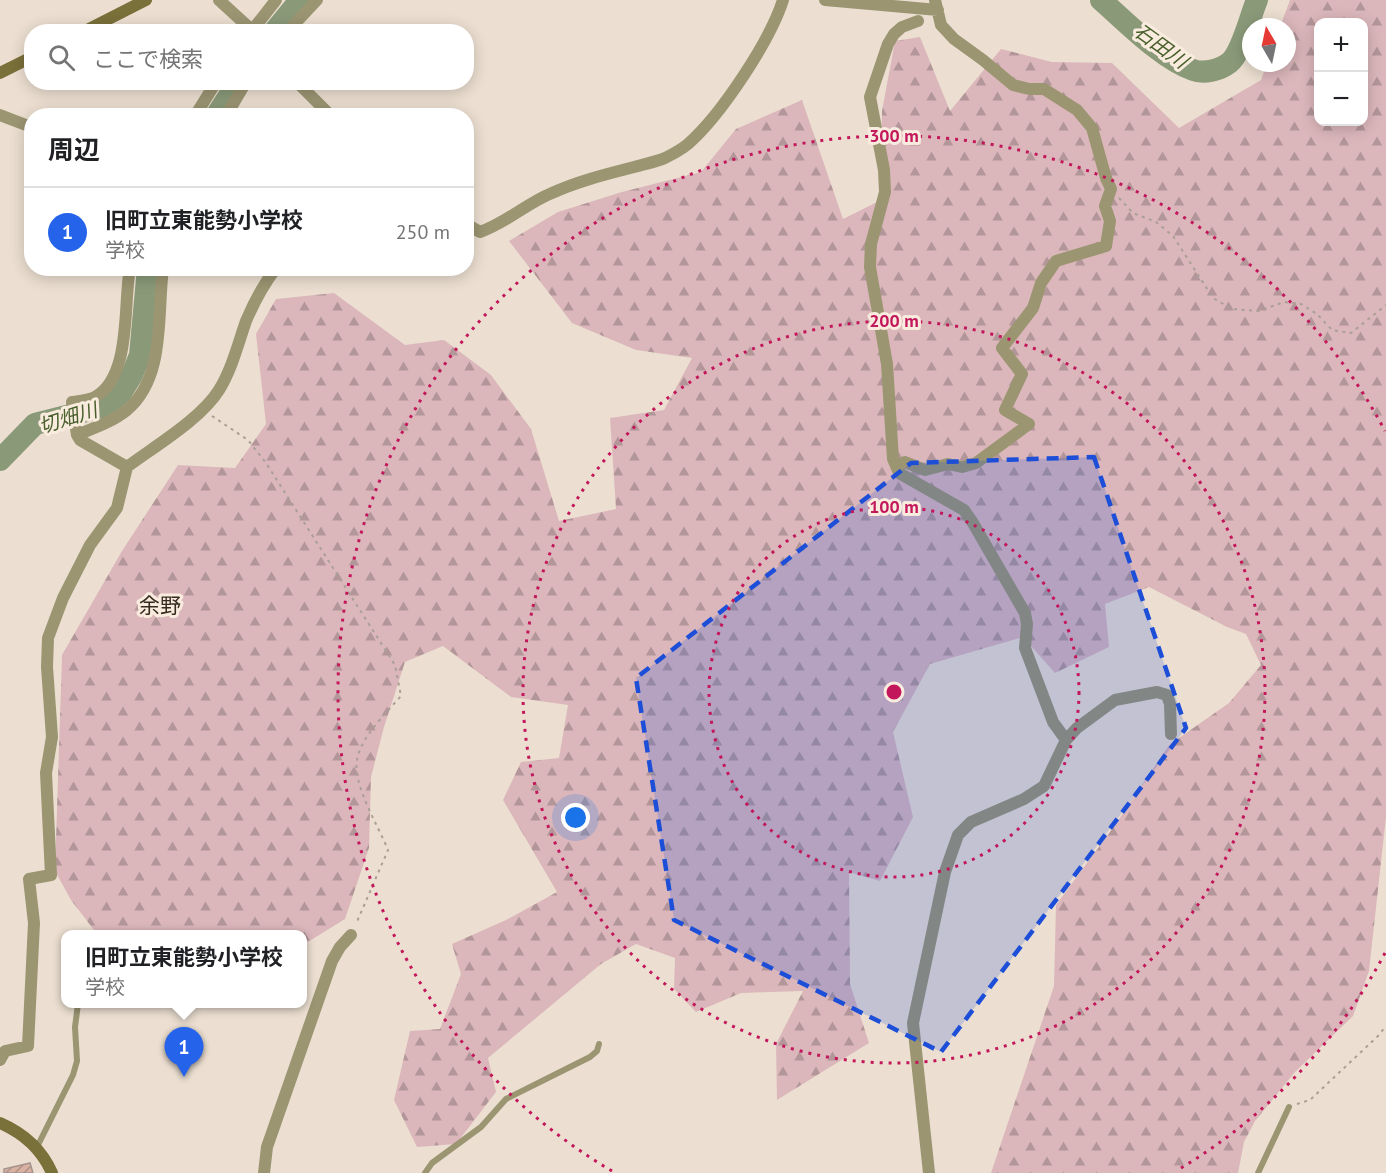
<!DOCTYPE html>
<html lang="ja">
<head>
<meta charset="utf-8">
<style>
  body { margin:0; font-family:"PT Sans","Noto Sans JP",sans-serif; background:#f2f2f2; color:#202124 }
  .controls { position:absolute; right:18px; top:18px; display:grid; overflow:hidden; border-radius:12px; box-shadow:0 3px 15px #0003 }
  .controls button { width:54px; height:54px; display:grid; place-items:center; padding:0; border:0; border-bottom:2px solid #e0e0e0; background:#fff; color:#202124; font:30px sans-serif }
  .compass { position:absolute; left:1242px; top:18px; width:54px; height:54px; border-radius:50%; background:#fff; box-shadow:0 3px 15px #0003; rotate:351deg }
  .you { position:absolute; left:576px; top:818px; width:21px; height:21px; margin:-15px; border:4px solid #fff; border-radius:50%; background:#1a73e8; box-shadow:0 0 0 9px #1a73e833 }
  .badge { display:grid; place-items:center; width:39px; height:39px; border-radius:50%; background:#2563eb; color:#fff; font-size:20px; font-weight:700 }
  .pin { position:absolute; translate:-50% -50px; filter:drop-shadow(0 2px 3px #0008) }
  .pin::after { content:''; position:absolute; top:32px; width:21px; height:18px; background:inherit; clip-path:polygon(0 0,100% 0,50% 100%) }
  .popup { position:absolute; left:61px; top:930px; width:246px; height:78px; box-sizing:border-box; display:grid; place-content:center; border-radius:12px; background:#fff; filter:drop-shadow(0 2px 4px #0005); font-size:20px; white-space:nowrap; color:#757577 }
  .popup b { font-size:22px; color:#202124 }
  .popup::after { content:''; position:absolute; left:50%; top:100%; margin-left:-12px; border:12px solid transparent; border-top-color:#fff }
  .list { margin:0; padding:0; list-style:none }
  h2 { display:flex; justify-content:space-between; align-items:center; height:78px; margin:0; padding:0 24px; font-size:26px }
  h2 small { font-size:20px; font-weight:400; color:#757577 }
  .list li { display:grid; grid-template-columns:39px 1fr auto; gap:18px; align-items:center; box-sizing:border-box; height:90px; padding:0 24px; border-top:2px solid #e0e0e0 }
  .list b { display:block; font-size:22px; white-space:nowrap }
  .list p { margin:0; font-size:20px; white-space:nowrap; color:#757577 }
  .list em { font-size:20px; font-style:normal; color:#757577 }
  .icon { flex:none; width:33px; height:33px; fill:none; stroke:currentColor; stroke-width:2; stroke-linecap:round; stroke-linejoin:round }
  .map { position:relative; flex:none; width:1386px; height:1173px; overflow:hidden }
  .search { position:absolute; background:#fff; box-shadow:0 3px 15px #0003; left:24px; top:24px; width:450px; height:66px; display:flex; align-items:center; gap:15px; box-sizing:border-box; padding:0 21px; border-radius:24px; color:#757577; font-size:22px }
  .panel { position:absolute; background:#fff; box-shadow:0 3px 15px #0003; left:24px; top:108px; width:450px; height:168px; border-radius:24px }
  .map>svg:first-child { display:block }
</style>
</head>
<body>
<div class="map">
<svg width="1386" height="1173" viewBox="0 0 1386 1173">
  <defs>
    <pattern id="forest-firs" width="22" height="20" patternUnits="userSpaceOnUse" patternTransform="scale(1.5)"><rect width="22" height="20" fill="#dbb7bb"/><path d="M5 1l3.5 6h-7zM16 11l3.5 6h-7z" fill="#b39699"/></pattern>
    <pattern id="building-hatch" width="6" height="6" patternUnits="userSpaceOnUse" patternTransform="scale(1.5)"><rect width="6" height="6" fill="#d8b1a3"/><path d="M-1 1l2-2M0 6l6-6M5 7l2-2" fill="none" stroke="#b19186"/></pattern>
  </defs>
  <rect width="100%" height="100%" fill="#ecdfd1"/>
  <!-- forest -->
  <path fill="url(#forest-firs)" fill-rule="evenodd" d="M1290,0H1386V817L1369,971L1353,1016L1295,1072L1255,1121L1244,1142L1238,1173H991L1054,986L1056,905L1115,825L1169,745L1229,703L1261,665L1246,634L1227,627L1149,587L1105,604L1109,647L1055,673L1023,637L930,664L893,732L913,817L880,881L849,872L850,984L869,1043L777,1100L776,1044L803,991L741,993L696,1012L674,989L675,958L636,944L601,964L488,1058L496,1092L456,1144L417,1147L394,1100L410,1031L440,1029L461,974L452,944L506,920L557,892L503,800L521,762L559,758L568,705L511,697L443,646L405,662L384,727L371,777L369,848L345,919L303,945L302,934H97L71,900L55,871L62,655L122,551L178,465L235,468L266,424L256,334L276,299L334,293L405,345L444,340L491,375L531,429L559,521L616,509L610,418L664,410L692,358L636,350L572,323L509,241L558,212L622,192L701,172L736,129L802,100L843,219L881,200L882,111L895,41L920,37L950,111L1001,49L1052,62L1112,63L1179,128L1261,80L1267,63H1287V27H1280ZM1318,22H1364V122H1318Z"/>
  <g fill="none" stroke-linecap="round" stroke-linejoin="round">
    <!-- river -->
    <path stroke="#8a9a79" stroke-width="22" d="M1101,0C1126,22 1162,59 1193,70C1204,74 1220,70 1229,63C1242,53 1250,16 1257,0
      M274,32L300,0
      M216,116L238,82
      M0,460L35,424L106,406L121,393L132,375L140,355L148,268"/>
  </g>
  <!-- building -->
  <path fill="url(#building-hatch)" stroke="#a6938d" stroke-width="1.5" d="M30,1163L33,1173H4V1169Z"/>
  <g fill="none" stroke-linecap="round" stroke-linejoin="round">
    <!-- path -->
    <path stroke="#a99f95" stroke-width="2" stroke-dasharray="3 4.5" stroke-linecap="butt" d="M1119,198L1133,213L1156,222L1173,236L1213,298L1232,309L1259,311L1284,302L1301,304L1317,314L1332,330L1351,333L1386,305
      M212,416L248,440L266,463L395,665L401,696C387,712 360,738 357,760C352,784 379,827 388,850L356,924
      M1297,1104L1310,1100L1378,1036L1386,1026"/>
    <!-- lane -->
    <path stroke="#9b9572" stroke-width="6" d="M36,1149L73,1075L77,1061L75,1027L78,1004
      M425,1173L432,1163L481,1127L506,1099L590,1057L597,1051L599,1044
      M1258,1173L1289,1107"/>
    <!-- street -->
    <path stroke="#9b9572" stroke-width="12" d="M219,0L254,32
      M825,0L938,10
      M918,21L902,27L894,34L888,44L870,97L884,170L885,192L871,244L870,267L887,364L893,459L899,473L964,510L973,523L1025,613L1027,624L1025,648L1053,722L1066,740
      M251,32L276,0
      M287,32L317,0
      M297,82L331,116
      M0,115L26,125H32
      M195,116L216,82
      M226,116L246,82
      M466,224L480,232C506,223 527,203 552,193C578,181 607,174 634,167C644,164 656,162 665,158C673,154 682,149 688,144C721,115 770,41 783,0
      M77,435L72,402C79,401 89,400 95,397C132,376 123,304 130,268
      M896,466L905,462L925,470L948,464L962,467L976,463L1029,424L1005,410L1022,374L1002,348L1033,308L1041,283L1056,261L1106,246L1110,221L1105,206L1111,189L1106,178L1092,128L1077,110L1044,89H1029L1013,85L983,60L954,39L941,25L935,0
      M127,467L80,440L77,435C94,428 112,422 127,410C166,377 157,314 163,268
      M0,1060L5,1051L28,1046L34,923L29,879L51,875L46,773L52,737L47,667L48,638L63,598L90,545L117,508L127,467C155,446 201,419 219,390C232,369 238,344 246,321C254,302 263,285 276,268
      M264,1173L267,1147L332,961L340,947L351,935
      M929,1173L913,1023L945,872L958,835L971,822L1024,799L1044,786L1066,740L1077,728L1115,700L1157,692L1167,695L1170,704L1171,734"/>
    <!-- secondary -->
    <path stroke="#7a703a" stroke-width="12" d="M83,32L146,0
      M0,73L32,57
      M0,1123C23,1133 42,1150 52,1173"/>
  </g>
  <!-- marked area -->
  <path fill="#1d4ed8" fill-opacity="0.2" stroke="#1d4ed8" stroke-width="4.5" stroke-dasharray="12 8" stroke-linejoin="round" d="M1094,457L1186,728L941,1052L674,920L636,678L911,463Z"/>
  <!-- distance rings -->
  <g fill="none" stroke="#c2185b" stroke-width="3" stroke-dasharray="3 6">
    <circle cx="894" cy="692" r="185"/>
    <circle cx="894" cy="692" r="371"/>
    <path d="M1385 953A556 556 0 0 1 1176 1171M612 1171A556 556 0 1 1 1385 431"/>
  </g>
  <g text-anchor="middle" stroke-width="6" stroke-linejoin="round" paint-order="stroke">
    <!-- water labels -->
    <g font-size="20" font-style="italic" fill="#485f2c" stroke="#f9ecde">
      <text transform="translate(1161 46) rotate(36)" y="7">石田川</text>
      <text transform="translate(68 418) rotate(-17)" y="7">切畑川</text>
    </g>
    <!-- quarter labels -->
    <g font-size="21" fill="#342a1f" stroke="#f9ecde">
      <text x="160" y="613">余野</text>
    </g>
  </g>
  <circle cx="894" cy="692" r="9" fill="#c2185b" stroke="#f9ecde" stroke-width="3"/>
  <g font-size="18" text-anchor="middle" font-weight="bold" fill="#c2185b" stroke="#f9ecde" stroke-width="6" stroke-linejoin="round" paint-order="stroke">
    <text x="894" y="142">300 m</text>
    <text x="894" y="327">200 m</text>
    <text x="894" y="513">100 m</text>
  </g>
</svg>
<div class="controls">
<button>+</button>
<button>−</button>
</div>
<svg class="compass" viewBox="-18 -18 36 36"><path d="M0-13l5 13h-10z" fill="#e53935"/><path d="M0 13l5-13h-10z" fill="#757577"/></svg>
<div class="you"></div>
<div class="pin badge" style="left:184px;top:1077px">1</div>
<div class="popup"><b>旧町立東能勢小学校</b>学校</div>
<div class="search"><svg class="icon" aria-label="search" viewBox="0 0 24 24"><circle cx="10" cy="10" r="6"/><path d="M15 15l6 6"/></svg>ここで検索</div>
<section class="panel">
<h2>周辺<small></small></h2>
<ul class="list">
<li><span class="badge">1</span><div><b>旧町立東能勢小学校</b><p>学校</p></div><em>250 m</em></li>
</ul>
</section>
</div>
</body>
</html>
